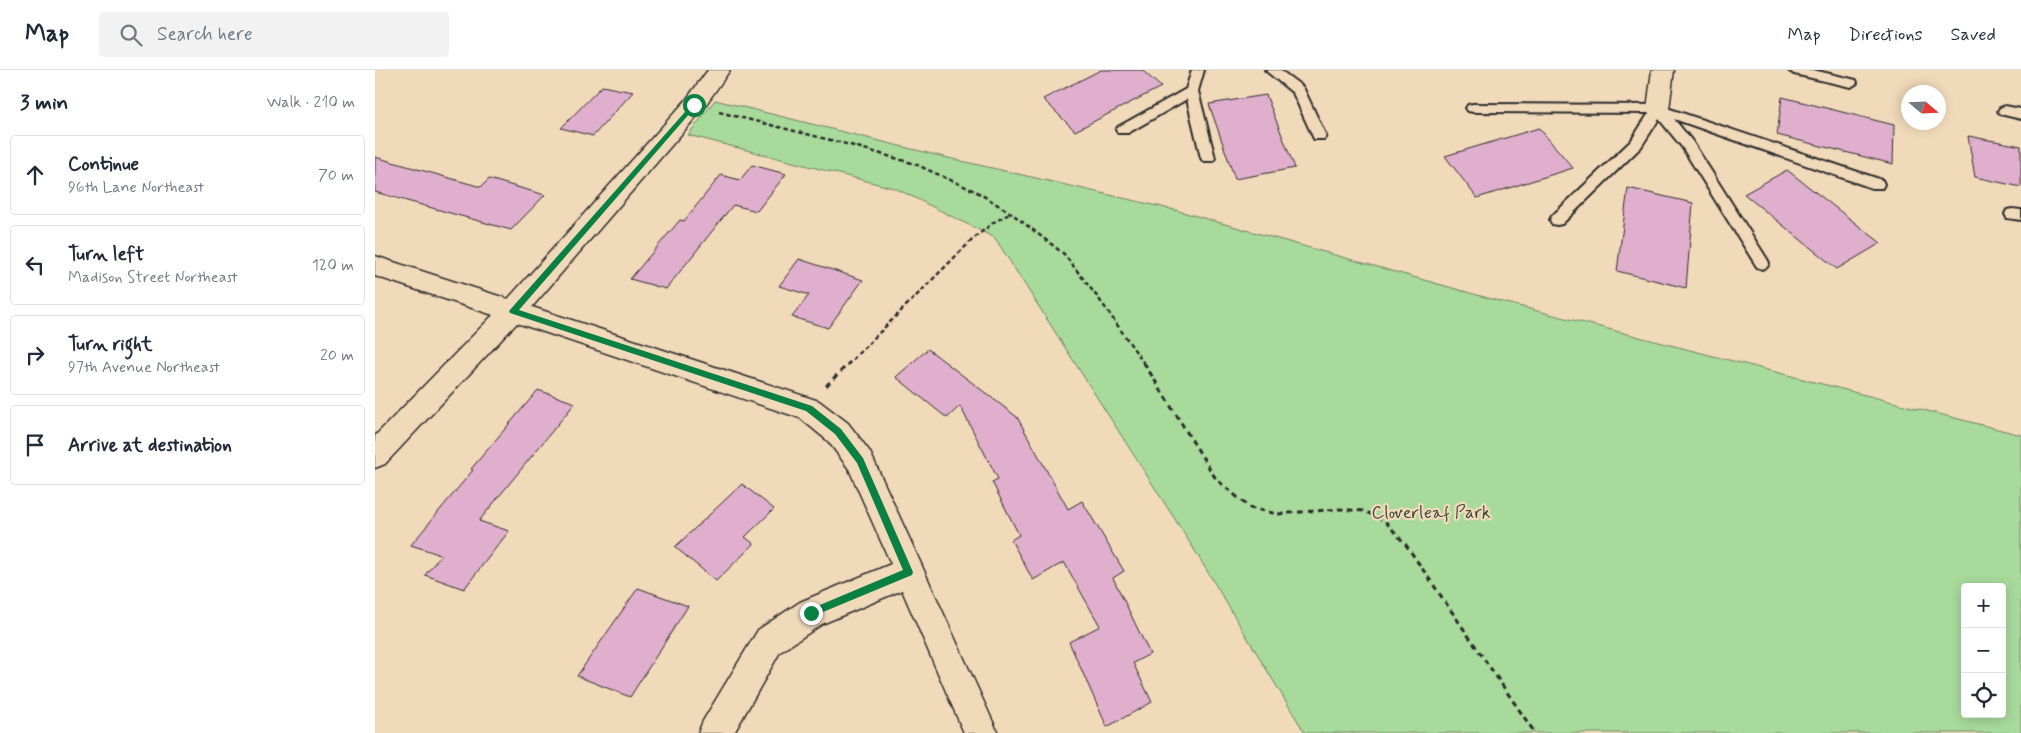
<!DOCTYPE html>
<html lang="en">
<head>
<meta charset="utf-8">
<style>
  body { margin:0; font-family:Mynerve,sans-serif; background:#f2f2f3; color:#1f2937 }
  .controls { position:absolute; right:15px; bottom:15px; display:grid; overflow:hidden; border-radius:5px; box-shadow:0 2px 12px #0003 }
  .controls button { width:45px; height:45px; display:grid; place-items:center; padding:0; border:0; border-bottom:1px solid #e0e1e3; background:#fff; color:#1f2937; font:25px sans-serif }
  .compass { position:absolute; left:1526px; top:15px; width:45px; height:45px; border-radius:50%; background:#fff; box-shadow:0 2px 12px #0003; rotate:109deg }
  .stop { position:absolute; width:15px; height:15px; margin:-11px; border:4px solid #0b8043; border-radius:50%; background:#fff }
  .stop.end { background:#0b8043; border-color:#fff; box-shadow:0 1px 5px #0008 }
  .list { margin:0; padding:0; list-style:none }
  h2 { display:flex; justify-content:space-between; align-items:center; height:65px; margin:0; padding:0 20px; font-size:21px }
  h2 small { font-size:16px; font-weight:400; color:#747a83 }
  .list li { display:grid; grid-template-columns:32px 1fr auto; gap:15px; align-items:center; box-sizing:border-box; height:80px; margin:0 10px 10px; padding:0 10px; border:1px solid #e0e1e3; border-radius:5px }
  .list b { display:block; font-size:19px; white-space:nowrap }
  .list p { margin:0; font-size:16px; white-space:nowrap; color:#747a83 }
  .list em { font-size:16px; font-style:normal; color:#747a83 }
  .icon { flex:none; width:28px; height:28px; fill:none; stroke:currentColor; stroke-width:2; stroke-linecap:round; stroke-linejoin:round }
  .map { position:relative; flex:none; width:1646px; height:663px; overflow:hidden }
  header { display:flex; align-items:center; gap:30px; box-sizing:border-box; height:70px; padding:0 25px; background:#fff; border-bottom:1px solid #e0e1e3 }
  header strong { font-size:24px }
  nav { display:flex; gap:28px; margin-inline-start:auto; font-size:18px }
  .search { width:350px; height:45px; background:#f2f2f3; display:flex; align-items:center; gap:12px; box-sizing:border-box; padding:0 18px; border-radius:5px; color:#747a83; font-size:19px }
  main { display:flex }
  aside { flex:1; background:#fff }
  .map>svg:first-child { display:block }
</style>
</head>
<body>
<header>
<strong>Map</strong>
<div class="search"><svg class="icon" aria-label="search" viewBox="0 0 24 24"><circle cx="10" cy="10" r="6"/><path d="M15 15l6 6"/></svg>Search here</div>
<nav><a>Map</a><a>Directions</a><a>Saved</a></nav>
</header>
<main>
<aside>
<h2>3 min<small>Walk · 210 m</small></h2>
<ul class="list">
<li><svg class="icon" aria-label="ahead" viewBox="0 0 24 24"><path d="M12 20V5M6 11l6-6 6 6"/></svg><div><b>Continue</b><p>96th Lane Northeast</p></div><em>70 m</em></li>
<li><svg class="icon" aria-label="left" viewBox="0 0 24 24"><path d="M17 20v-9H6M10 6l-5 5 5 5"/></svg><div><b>Turn left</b><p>Madison Street Northeast</p></div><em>120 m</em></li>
<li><svg class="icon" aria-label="right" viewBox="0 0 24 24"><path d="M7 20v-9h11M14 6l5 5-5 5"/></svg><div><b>Turn right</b><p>97th Avenue Northeast</p></div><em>20 m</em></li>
<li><svg class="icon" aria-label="arrive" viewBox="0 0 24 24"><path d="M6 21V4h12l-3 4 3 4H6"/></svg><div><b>Arrive at destination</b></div></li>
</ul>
</aside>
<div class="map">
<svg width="1646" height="663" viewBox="0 0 1646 663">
  <rect width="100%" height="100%" fill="#f1daba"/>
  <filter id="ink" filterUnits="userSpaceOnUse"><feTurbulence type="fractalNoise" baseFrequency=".02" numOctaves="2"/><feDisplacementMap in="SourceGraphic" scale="10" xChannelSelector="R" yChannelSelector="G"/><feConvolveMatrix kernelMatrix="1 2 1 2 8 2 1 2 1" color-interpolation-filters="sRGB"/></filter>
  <g filter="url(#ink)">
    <!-- green -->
    <path fill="#a8da9c" stroke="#6a8264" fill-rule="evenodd" d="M340,30L569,87L800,140L1120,230L1646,365V663H930L817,476L620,168L522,119L313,65ZM1590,517H1627V644H1590Z"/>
    <!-- building -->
    <path fill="#e0afce" stroke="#2b2b2b" d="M726,0H767L786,17L700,61L668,29Z
      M227,16L258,22L218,66L186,58Z
      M891,25L920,98L860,109L834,34Z
      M1407,27L1519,55L1518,94L1402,65Z
      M1164,58L1198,98L1102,128L1070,86Z
      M1593,66L1646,76V117L1600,107Z
      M0,87L106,117L114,109L170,125L136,160L0,122Z
      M377,95L411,104L382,141L358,135L291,219L255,209L305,150L309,151L346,105L365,110Z
      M1412,100L1506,173L1462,199L1369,124Z
      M1253,118L1318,133L1311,218L1242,201Z
      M424,189L488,210L453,258L417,247L434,225L404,216Z
      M553,279L642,347L693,439L707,431L749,501L738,508L775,584L758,593L777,632L732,657L694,572L725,556L689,492L658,510L636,470L644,465L617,412L623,409L585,336L572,348L521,307Z
      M163,320L200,333L104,451L134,461L89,519L50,505L66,485L36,475L98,400L96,399Z
      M367,414L399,439L370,467L379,474L341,511L300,477Z
      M263,518L313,536L255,627L202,606Z"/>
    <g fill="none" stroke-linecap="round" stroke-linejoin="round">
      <!-- service casing -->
      <g stroke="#2b2b2b" stroke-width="4">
        <path id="service" d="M817,0H829L823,21L840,88L838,91H828L826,88L812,29L753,63H743L741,60L743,57L811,19Z
          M890,0H905L928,17L951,66L949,69H939L918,23Z
          M1413,0H1438L1481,10L1482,13L1476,17L1419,4Z
          M1098,34L1283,35L1507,110L1509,114L1507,118H1497L1299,49L1317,71L1392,189L1394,193L1392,197L1387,199L1382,197L1307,77L1284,49L1266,77L1187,154L1182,155L1177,154L1175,150L1177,146L1256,71L1274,43L1098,42L1093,41L1091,38L1093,35Z
          M1630,36L1646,39V49L1625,44L1623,41L1625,38Z
          M1637,139L1646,140V150L1632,148L1630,144L1632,140Z"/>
      </g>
      <!-- minor casing -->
      <g stroke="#2b2b2b" stroke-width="3">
        <path id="minor" d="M333,0H355L327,40L157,237L444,331L473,353L495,382L623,663H589L527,520L447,554L405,582L359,663H323L328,651L383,560L425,532L516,494L474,399L453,371L425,348L142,253L10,394L0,398V366L118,245L0,206V186L133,229L311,30Z
          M1277,0H1299L1294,39L1291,44L1283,47L1275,44L1272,39Z"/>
      </g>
      <!-- path-far1 -->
      <path stroke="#2b2b2b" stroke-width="2.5" stroke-dasharray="4.5 3" stroke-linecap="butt" d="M344,42L479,76L540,94L602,122L636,143L689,184L727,233L770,295
        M472,295L598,169L619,152L636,143"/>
      <!-- path -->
      <path stroke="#2b2b2b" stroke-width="3" stroke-dasharray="5.5 4.5" stroke-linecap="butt" d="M769,293L841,409L875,438L902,444L964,439L989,441L1010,451L1031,475L1160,663
        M451,316L474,293"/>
      <!-- service -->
      <use href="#service" fill="#f1daba" fill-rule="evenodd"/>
      <!-- minor -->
      <use href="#minor" fill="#f1daba" fill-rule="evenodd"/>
    </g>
  </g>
  <!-- route -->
  <path fill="#0b8043" d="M317,34L322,35L144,240L437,336L466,359L488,388L538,502L537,505L436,547L431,543L433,540L528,500L482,393L460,364L431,341L135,243L134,241Z"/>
  <g text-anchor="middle" stroke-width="4.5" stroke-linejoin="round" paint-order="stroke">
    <!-- park labels -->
    <g font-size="18" fill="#3e453c" stroke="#f1daba">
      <text x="1056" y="448">Cloverleaf Park</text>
    </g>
  </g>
</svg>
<div class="controls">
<button>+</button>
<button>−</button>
<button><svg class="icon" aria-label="locate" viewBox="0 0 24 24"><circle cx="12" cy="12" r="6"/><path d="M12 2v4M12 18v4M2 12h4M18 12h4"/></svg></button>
</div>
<svg class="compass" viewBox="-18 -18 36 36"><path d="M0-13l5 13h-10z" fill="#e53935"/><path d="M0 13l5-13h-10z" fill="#747a83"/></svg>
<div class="stop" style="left:319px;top:35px"></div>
<div class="stop end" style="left:436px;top:543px"></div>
</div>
</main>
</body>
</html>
